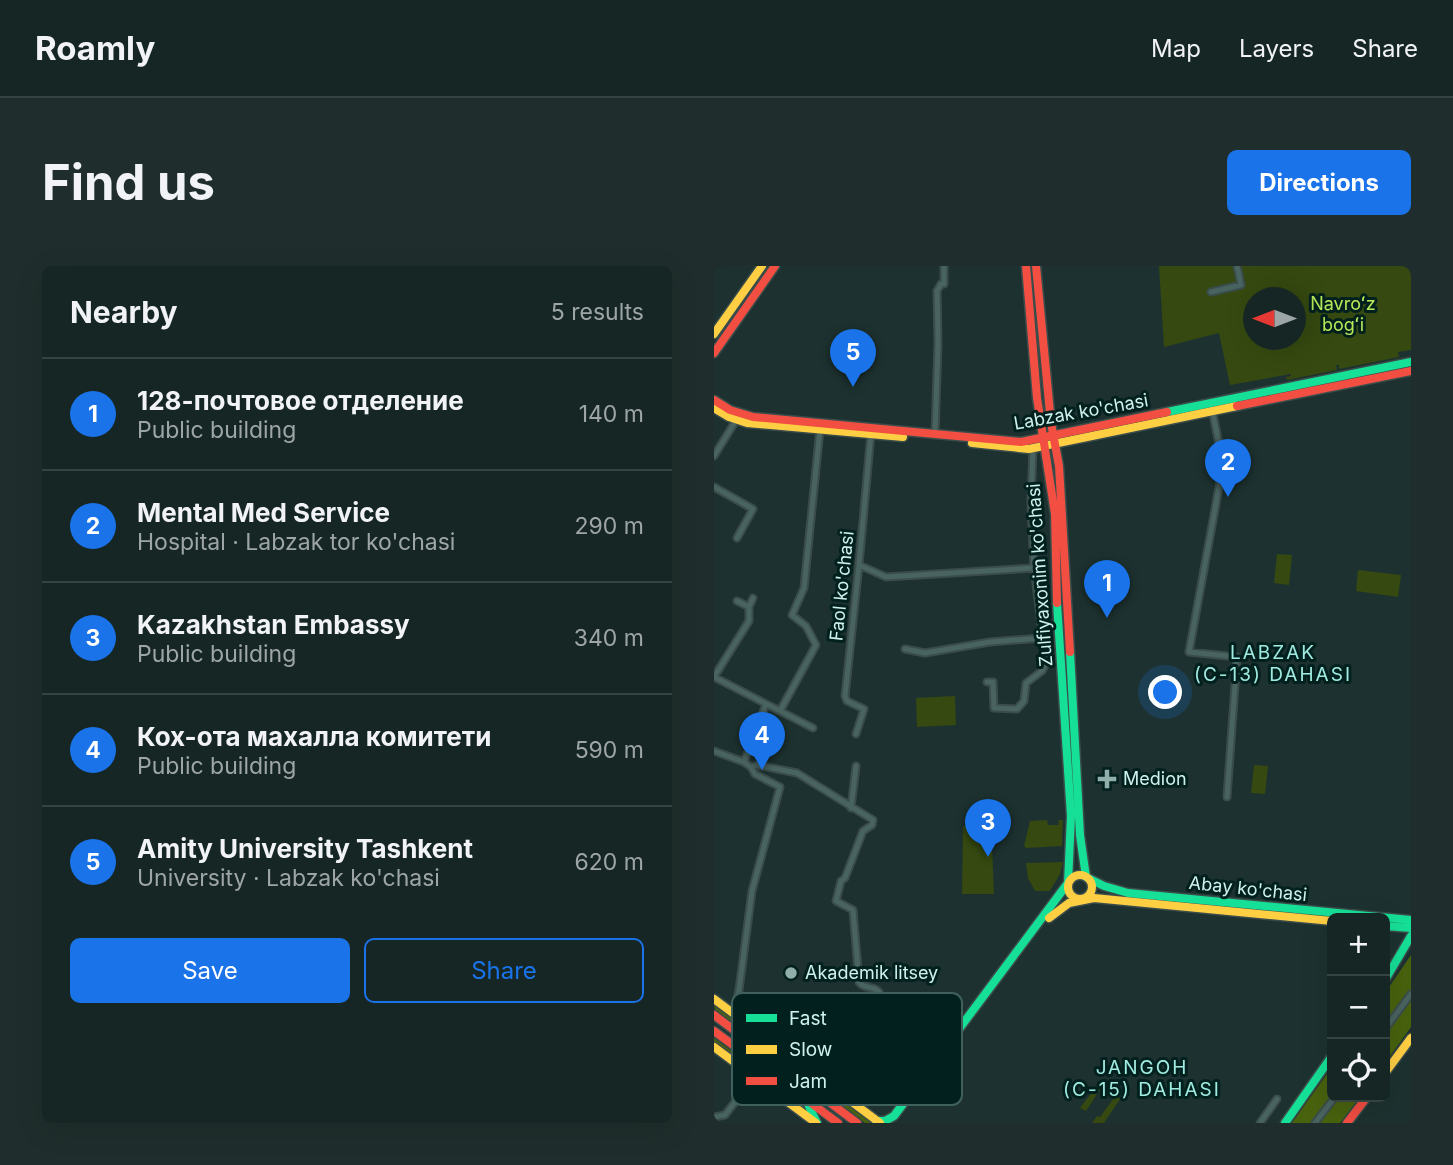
<!DOCTYPE html>
<html lang="en">
<head>
<meta charset="utf-8">
<style>
  body { margin:0; font-family:Inter,sans-serif; background:#1f2e2c; color:#f1f3f6 }
  .controls { position:absolute; right:21px; bottom:21px; display:grid; overflow:hidden; border-radius:10px; box-shadow:0 7px 28px #0002 }
  .controls button { width:63px; height:63px; display:grid; place-items:center; padding:0; border:0; border-bottom:2px solid #354341; background:#162624; color:#f1f3f6; font:35px sans-serif }
  .compass { position:absolute; left:529px; top:21px; width:63px; height:63px; border-radius:50%; background:#162624; box-shadow:0 7px 28px #0002; rotate:270deg }
  .you { position:absolute; left:452px; top:427px; width:24px; height:24px; margin:-18px; border:5px solid #fff; border-radius:50%; background:#1a73e8; box-shadow:0 0 0 10px #1a73e833 }
  .badge { display:grid; place-items:center; width:46px; height:46px; border-radius:50%; background:#1a73e8; color:#fff; font-size:23px; font-weight:700 }
  .pin { position:absolute; translate:-50% -58px; filter:drop-shadow(0 2px 4px #0008) }
  .pin::after { content:''; position:absolute; top:37px; width:24px; height:21px; background:inherit; clip-path:polygon(0 0,100% 0,50% 100%) }
  .list { margin:0; padding:0; list-style:none }
  h2 { display:flex; justify-content:space-between; align-items:center; height:91px; margin:0; padding:0 28px; font-size:30px }
  h2 small { font-size:23px; font-weight:400; color:#9ea5a6 }
  .list li { display:grid; grid-template-columns:46px 1fr auto; gap:21px; align-items:center; box-sizing:border-box; height:112px; padding:0 28px; border-top:2px solid #354341 }
  .list b { display:block; font-size:26px; white-space:nowrap }
  .list p { margin:0; font-size:23px; white-space:nowrap; color:#9ea5a6 }
  .list em { font-size:23px; font-style:normal; color:#9ea5a6 }
  .actions { display:flex; gap:14px; padding:21px 28px }
  .actions a { flex:1; padding:16px 0; border:2px solid #1a73e8; border-radius:10px; text-align:center; font-size:24px; color:#1a73e8 }
  .actions .main { background:#1a73e8; color:#fff }
  .icon { flex:none; width:38px; height:38px; fill:none; stroke:currentColor; stroke-width:2; stroke-linecap:round; stroke-linejoin:round }
  .map { position:relative; flex:none; width:697px; height:857px; overflow:hidden; border-radius:10px }
  header { display:flex; align-items:center; gap:42px; box-sizing:border-box; height:98px; padding:0 35px; background:#162624; border-bottom:2px solid #354341 }
  header strong { font-size:33px }
  nav { display:flex; gap:38px; margin-inline-start:auto; font-size:24px }
  .intro { display:flex; align-items:center; justify-content:space-between; box-sizing:border-box; height:168px; padding:0 42px }
  h1 { margin:0; font-size:49px }
  .button { padding:18px 32px; border-radius:10px; background:#1a73e8; color:#fff; font-size:24px; font-weight:700 }
  main { display:flex; gap:42px; padding:0 42px }
  aside { flex:1; background:#162624; border-radius:10px; box-shadow:0 7px 28px #0002 }
  .map>svg:first-child { display:block }
</style>
</head>
<body>
<header>
<strong>Roamly</strong>
<nav><a>Map</a><a>Layers</a><a>Share</a></nav>
</header>
<div class="intro"><h1>Find us</h1><a class="button">Directions</a></div>
<main>
<aside>
<h2>Nearby<small>5 results</small></h2>
<ul class="list">
<li><span class="badge">1</span><div><b>128-почтовое отделение</b><p>Public building</p></div><em>140 m</em></li>
<li><span class="badge">2</span><div><b>Mental Med Service</b><p>Hospital · Labzak tor ko'chasi</p></div><em>290 m</em></li>
<li><span class="badge">3</span><div><b>Kazakhstan Embassy</b><p>Public building</p></div><em>340 m</em></li>
<li><span class="badge">4</span><div><b>Кох-ота махалла комитети</b><p>Public building</p></div><em>590 m</em></li>
<li><span class="badge">5</span><div><b>Amity University Tashkent</b><p>University · Labzak ko'chasi</p></div><em>620 m</em></li>
</ul>
<div class="actions"><a class="main">Save</a><a>Share</a></div>
</aside>
<div class="map">
<svg width="697" height="857" viewBox="0 0 697 857">
  <rect width="100%" height="100%" fill="#1d3230"/>
  <!-- green -->
  <path fill="#354910" fill-rule="evenodd" d="M445,0H697V84L684,86L685,91L625,103V99H622L623,104L573,114L572,111L577,110V108L516,119L505,67L450,81ZM540,32H582V74H540Z
    M563,288L578,289L575,319L560,317Z
    M644,304L687,309L684,331L642,325Z
    M241,430L242,459L203,461L202,432Z
    M540,499L554,500L551,528L537,527Z
    M333,554L334,559H344L345,554H349L348,580L312,582L310,580L316,555Z
    M277,556L280,628H248L249,560Z
    M349,596L346,608L336,625H321L314,612L312,597Z
    M385,817L406,833L390,857H378L383,850L386,851L400,832L387,822L372,845L366,842Z"/>
  <!-- forest -->
  <path fill="#48620e" d="M697,689V761L671,797V727Z
    M0,739L93,808L92,810L83,806L2,747Z
    M0,772L89,838L94,846L0,776Z
    M618,801V831H646L626,857H578Z
    M96,816L108,818L160,857H151Z"/>
  <g fill="none" stroke-linecap="round" stroke-linejoin="round">
    <!-- street casing -->
    <g stroke="#3b4d4b" stroke-width="9">
      <path id="street" d="M497,26L527,19L523,0
        M498,143L509,199L475,386L523,391L513,531
        M221,169L224,77L223,25L227,18H230V0
        M0,190L24,151
        M0,221L39,243L23,272
        M145,299L172,311L320,302
        M23,335L35,341
        M191,383L211,387L276,376L328,372
        M0,411L99,462
        M0,411L35,355V341L39,332
        M273,416H279L280,442L303,443L310,435L312,417L328,405L332,397L320,302L317,236L319,182
        M66,445L102,379L92,360L78,349L90,322L106,163
        M142,468L150,443L133,435L131,430L145,299L157,167
        M0,485L30,496L37,501L41,508L66,521L38,625L25,724L22,738L16,746
        M30,496L52,438
        M37,501L43,499L83,507L159,554L158,559L149,565L131,612L127,615L122,635L139,644L145,716C150,724 160,719 165,726V761L173,769L229,767L238,772
        M137,542L142,500
        M671,763L697,728
        M0,851L11,849L40,811
        M546,857L563,833
        M601,857L621,831"/>
    </g>
    <!-- fast casing -->
    <g stroke="#3b4d4b" stroke-width="11">
      <path id="fast" d="M453,146L697,96
        M356,386L366,569L372,611L390,620L414,627L697,654
        M671,660L697,662
        M671,714L697,670
        M92,834L103,857
        M162,855H171L180,850L354,617L357,550L343,337
        M571,857L618,790"/>
    </g>
    <!-- slow casing -->
    <g stroke="#3b4d4b" stroke-width="11">
      <path id="slow" d="M0,68L48,0
        M0,142L15,151L33,157L189,171
        M258,177L315,183L523,140
        M354 621a12 12 0 1 1 24 0a12 12 0 1 1-24 0Z
        M335,652L355,637L380,632L618,655
        M0,733L166,857
        M0,781L102,857
        M671,807L697,772"/>
    </g>
    <!-- jam casing -->
    <g stroke="#3b4d4b" stroke-width="11">
      <path id="jam" d="M312,0L323,132L341,248L343,337
        M322,0L337,157L345,200L356,386
        M0,87L61,0
        M0,134L16,144L39,151L307,176L453,146
        M523,140L697,105
        M0,749L143,857
        M0,765L124,857
        M86,811L111,817
        M633,857L653,831"/>
    </g>
    <!-- street -->
    <use href="#street" stroke="#496360" stroke-width="5"/>
    <!-- fast -->
    <use href="#fast" stroke="#16e098" stroke-width="8"/>
    <!-- slow -->
    <use href="#slow" stroke="#ffcf43" stroke-width="8"/>
    <!-- jam -->
    <use href="#jam" stroke="#f24e42" stroke-width="8"/>
  </g>
  <!-- markers -->
  <g fill="#90afab" stroke="#02211e" stroke-width="2.5">
    <path d="M389.5 502.5h7v7h7v7h-7v7h-7v-7h-7v-7h7z"/>
    <circle cx="77" cy="707" r="7"/>
  </g>
  <g text-anchor="middle" stroke-width="6" stroke-linejoin="round" paint-order="stroke">
    <!-- park labels -->
    <g font-size="18" fill="#b9e958" stroke="#02211e">
      <text x="629" y="44">Navroʻz<tspan x="629" dy="21">bogʻi</tspan></text>
    </g>
    <!-- street labels -->
    <g font-size="18" fill="#cef2ed" stroke="#02211e">
      <text transform="translate(367 146) rotate(-10)" y="6">Labzak ko'chasi</text>
      <text transform="translate(326 309) rotate(-94)" y="6">Zulfiyaxonim ko'chasi</text>
      <text transform="translate(128 320) rotate(-84)" y="6">Faol ko'chasi</text>
      <text transform="translate(534 623) rotate(6)" y="6">Abay ko'chasi</text>
    </g>
    <!-- poi labels -->
    <g font-size="18" fill="#cef2ed" stroke="#02211e" text-anchor="start">
      <text x="409" y="519">Medion</text>
      <text x="91" y="713">Akademik litsey</text>
    </g>
    <!-- neighbourhood labels -->
    <g font-size="19" letter-spacing="2" fill="#a0ebe1" stroke="#02211e">
      <text x="559" y="393">LABZAK<tspan x="559" dy="22">(C-13) DAHASI</tspan></text>
      <text x="428" y="808">JANGOH<tspan x="428" dy="22">(C-15) DAHASI</tspan></text>
    </g>
  </g>
  <!-- legend -->
  <rect x="18" y="727" width="230" height="112" rx="10" fill="#02211e" stroke="#3f605c" stroke-width="2"/>
  <rect x="32" y="748" width="31" height="8" fill="#16e098"/>
  <rect x="32" y="779" width="31" height="9" fill="#ffcf43"/>
  <rect x="32" y="811" width="31" height="8" fill="#f24e42"/>
  <g font-size="19" fill="#cef2ed">
    <text x="75" y="759">Fast</text>
    <text x="75" y="790">Slow</text>
    <text x="75" y="822">Jam</text>
  </g>
</svg>
<div class="controls">
<button>+</button>
<button>−</button>
<button><svg class="icon" aria-label="locate" viewBox="0 0 24 24"><circle cx="12" cy="12" r="6"/><path d="M12 2v4M12 18v4M2 12h4M18 12h4"/></svg></button>
</div>
<svg class="compass" viewBox="-18 -18 36 36"><path d="M0-13l5 13h-10z" fill="#e53935"/><path d="M0 13l5-13h-10z" fill="#9ea5a6"/></svg>
<div class="you"></div>
<div class="pin badge" style="left:393px;top:352px">1</div>
<div class="pin badge" style="left:514px;top:231px">2</div>
<div class="pin badge" style="left:274px;top:591px">3</div>
<div class="pin badge" style="left:48px;top:504px">4</div>
<div class="pin badge" style="left:139px;top:121px">5</div>
</div>
</main>
</body>
</html>
